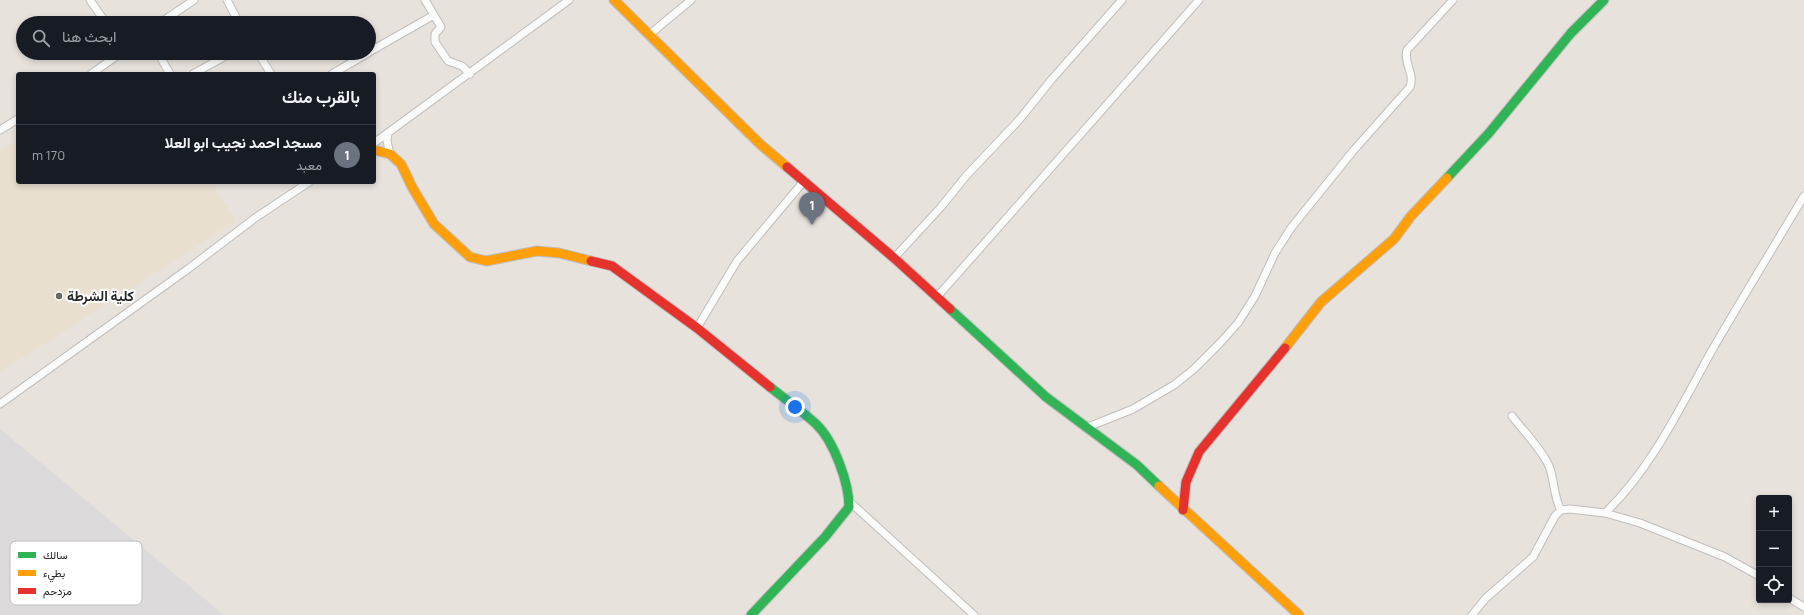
<!DOCTYPE html>
<html lang="ar">
<head>
<meta charset="utf-8">
<style>
  body { margin:0; font-family:Manrope,Vazirmatn,sans-serif; background:#20242c; color:#f1f3f6; direction:rtl }
  .controls { position:absolute; right:12px; bottom:12px; display:grid; overflow:hidden; border-radius:4px; box-shadow:0 2px 6px #0003 }
  .controls button { width:36px; height:36px; display:grid; place-items:center; padding:0; border:0; border-bottom:1px solid #363941; background:#171b24; color:#f1f3f6; font:20px sans-serif }
  .you { position:absolute; left:795px; top:407px; width:14px; height:14px; margin:-10px; border:3px solid #fff; border-radius:50%; background:#1a73e8; box-shadow:0 0 0 6px #1a73e833 }
  .badge { display:grid; place-items:center; width:26px; height:26px; border-radius:50%; background:#6b6967; color:#fff; font-size:13px; font-weight:700 }
  .pin { position:absolute; translate:-50% -33px; filter:drop-shadow(0 1px 2px #0008) }
  .pin::after { content:''; position:absolute; top:21px; width:14px; height:12px; background:inherit; clip-path:polygon(0 0,100% 0,50% 100%) }
  .list { margin:0; padding:0; list-style:none }
  h2 { display:flex; justify-content:space-between; align-items:center; height:52px; margin:0; padding:0 16px; font-size:17px }
  h2 small { font-size:13px; font-weight:400; color:#9ea1a6 }
  .list li { display:grid; grid-template-columns:26px 1fr auto; gap:12px; align-items:center; box-sizing:border-box; height:60px; padding:0 16px; border-top:1px solid #363941 }
  .list b { display:block; font-size:15px; white-space:nowrap }
  .list p { margin:0; font-size:13px; white-space:nowrap; color:#9ea1a6 }
  .list em { font-size:13px; font-style:normal; color:#9ea1a6 }
  .icon { flex:none; width:22px; height:22px; fill:none; stroke:currentColor; stroke-width:2; stroke-linecap:round; stroke-linejoin:round }
  .map { position:relative; flex:none; width:1804px; height:615px; overflow:hidden; direction:ltr }
  .search { position:absolute; background:#171b24; box-shadow:0 2px 6px #0003; left:16px; top:16px; width:360px; height:44px; display:flex; align-items:center; gap:10px; box-sizing:border-box; padding:0 14px; border-radius:22px; color:#9ea1a6; font-size:15px }
  .panel { position:absolute; background:#171b24; box-shadow:0 2px 6px #0003; left:16px; top:72px; width:360px; height:112px; border-radius:4px; direction:rtl }
  .map>svg:first-child { display:block }
</style>
</head>
<body>
<div class="map">
<svg width="1804" height="615" viewBox="0 0 1804 615">
  <rect width="100%" height="100%" fill="#e7e2dc"/>
  <!-- industrial -->
  <path fill="#dddadc" d="M0,429L224,615H0Z"/>
  <!-- education -->
  <path fill="#eae0d0" d="M18,140V182H211L236,221L0,372V151Z"/>
  <g fill="none" stroke-linecap="round" stroke-linejoin="round">
    <!-- street casing -->
    <g stroke="#c0bebe" stroke-width="9">
      <path id="street" d="M90,0L106,23
        M227,0L239,23
        M425,0L441,27L435,34V42L448,61L462,66L470,74
        M160,23L194,0
        M649,35L691,0
        M369,52L434,15
        M158,53L170,74
        M258,53L271,74
        M91,74L121,53
        M193,74L231,53
        M332,74L368,53
        M0,130L18,119
        M388,133L387,141L390,154
        M374,143L569,0
        M894,258L941,207L966,176L1019,120L1052,79L1122,0
        M937,297L1199,0
        M697,328L737,261L804,181
        M0,404L188,269L255,218L309,182
        M1512,416C1524,432 1541,448 1549,466C1555,481 1553,496 1561,510
        M1088,427L1133,409L1174,385L1194,369L1219,344L1238,323L1255,296L1275,253L1291,228L1353,151L1410,87C1415,73 1403,63 1407,50L1453,0
        M850,502L974,615
        M1605,513C1651,469 1680,408 1711,352C1741,300 1773,248 1804,196
        M1789,598L1804,607
        M1472,615L1486,598L1533,557L1555,516L1561,510L1570,509L1605,513L1640,523L1725,557L1759,576"/>
    </g>
    <!-- fast casing -->
    <g stroke="#c0bebe" stroke-width="11">
      <path id="fast" d="M1447,178L1489,133L1571,33L1604,0
        M950,309L1046,397L1137,465L1159,486
        M751,615L825,537L849,507C849,483 834,441 816,424C802,411 785,399 770,387"/>
    </g>
    <!-- slow casing -->
    <g stroke="#c0bebe" stroke-width="11">
      <path id="slow" d="M614,0L760,144L787,167
        M374,150L390,154L401,164L412,187L434,224L470,257L486,261L537,251L559,253L591,261
        M1285,348L1321,302L1394,239L1411,216L1447,178
        M1159,486L1299,615"/>
    </g>
    <!-- jam casing -->
    <g stroke="#c0bebe" stroke-width="11">
      <path id="jam" d="M787,167L894,258L950,309
        M591,261L612,266L697,328L770,387
        M1183,510L1186,482L1199,452L1285,348"/>
    </g>
    <!-- street -->
    <use href="#street" stroke="#fbfbfa" stroke-width="7"/>
    <!-- fast -->
    <use href="#fast" stroke="#30b455" stroke-width="9"/>
    <!-- slow -->
    <use href="#slow" stroke="#ff9f0a" stroke-width="9"/>
    <!-- jam -->
    <use href="#jam" stroke="#e5322d" stroke-width="9"/>
  </g>
  <!-- markers -->
  <circle fill="#6b6967" stroke="#fff" stroke-width="1.5" cx="59" cy="296" r="4"/>
  <g text-anchor="middle" stroke-width="4" stroke-linejoin="round" paint-order="stroke">
    <!-- poi labels -->
    <g font-size="14" font-weight="bold" fill="#282828" stroke="#fff" text-anchor="start">
      <text x="67" y="301">كلية الشرطة</text>
    </g>
  </g>
  <!-- legend -->
  <rect x="10" y="541" width="132" height="64" rx="6" fill="#fff" stroke="#bebebe" stroke-width="1"/>
  <rect x="18" y="552" width="18" height="6" fill="#30b455"/>
  <rect x="18" y="570" width="18" height="6" fill="#ff9f0a"/>
  <rect x="18" y="588" width="18" height="6" fill="#e5322d"/>
  <g font-size="11" fill="#282828">
    <text x="43" y="559">سالك</text>
    <text x="43" y="577">بطيء</text>
    <text x="43" y="595">مزدحم</text>
  </g>
</svg>
<div class="controls">
<button>+</button>
<button>−</button>
<button><svg class="icon" aria-label="locate" viewBox="0 0 24 24"><circle cx="12" cy="12" r="6"/><path d="M12 2v4M12 18v4M2 12h4M18 12h4"/></svg></button>
</div>
<div class="you"></div>
<div class="pin badge" style="left:812px;top:225px;background:#6b7280">1</div>
<div class="search"><svg class="icon" aria-label="search" viewBox="0 0 24 24"><circle cx="10" cy="10" r="6"/><path d="M15 15l6 6"/></svg>ابحث هنا</div>
<section class="panel">
<h2>بالقرب منك<small></small></h2>
<ul class="list">
<li><span class="badge" style="background:#6b7280">1</span><div><b>مسجد احمد نجيب ابو العلا</b><p>معبد</p></div><em>170 m</em></li>
</ul>
</section>
</div>
</body>
</html>
